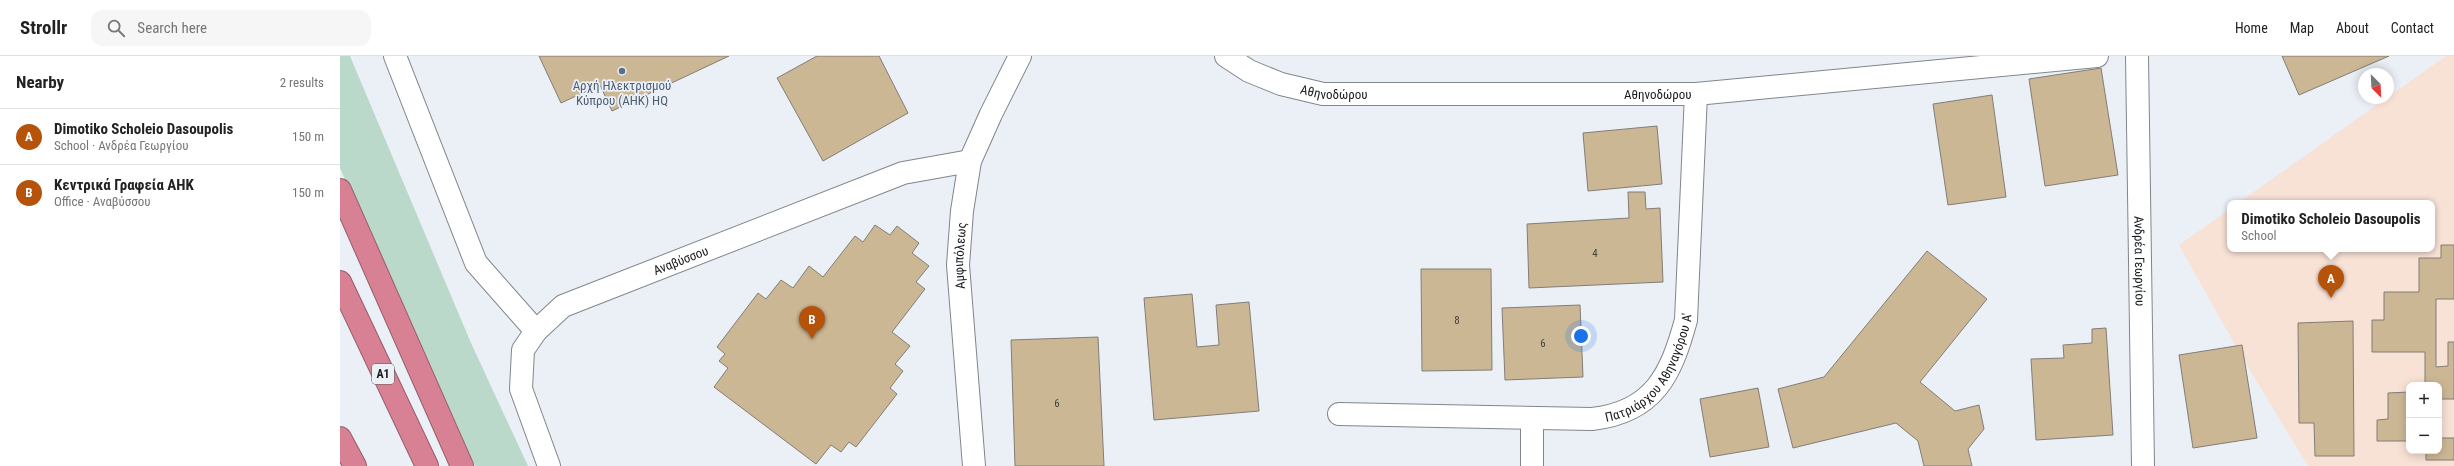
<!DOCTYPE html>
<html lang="en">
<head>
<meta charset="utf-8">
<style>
  body { margin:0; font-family:"Roboto Condensed",sans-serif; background:#f6f6f6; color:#222 }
  .controls { position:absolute; right:12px; bottom:12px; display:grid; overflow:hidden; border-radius:8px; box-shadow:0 2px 10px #0003 }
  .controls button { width:36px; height:36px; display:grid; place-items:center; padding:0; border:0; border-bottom:1px solid #e0e0e0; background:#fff; color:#222; font:20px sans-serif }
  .compass { position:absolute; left:2018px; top:12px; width:36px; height:36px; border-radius:50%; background:#fff; box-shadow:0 2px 10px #0003; rotate:156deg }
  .you { position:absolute; left:1241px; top:280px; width:14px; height:14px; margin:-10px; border:3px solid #fff; border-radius:50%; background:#1a73e8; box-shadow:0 0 0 6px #1a73e833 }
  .badge { display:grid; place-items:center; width:26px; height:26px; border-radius:50%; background:#b45309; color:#fff; font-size:13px; font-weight:700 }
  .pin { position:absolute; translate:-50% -33px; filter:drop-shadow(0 1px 2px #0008) }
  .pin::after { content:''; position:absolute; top:21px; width:14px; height:12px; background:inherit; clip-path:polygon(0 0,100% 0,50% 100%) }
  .popup { position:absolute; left:1887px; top:144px; width:208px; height:52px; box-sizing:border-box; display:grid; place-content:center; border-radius:8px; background:#fff; filter:drop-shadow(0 1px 3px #0005); font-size:13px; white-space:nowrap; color:#767676 }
  .popup b { font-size:15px; color:#222 }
  .popup::after { content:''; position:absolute; left:50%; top:100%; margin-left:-8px; border:8px solid transparent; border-top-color:#fff }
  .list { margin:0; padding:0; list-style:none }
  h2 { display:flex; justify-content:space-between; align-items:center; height:52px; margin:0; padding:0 16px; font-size:17px }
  h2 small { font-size:13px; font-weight:400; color:#767676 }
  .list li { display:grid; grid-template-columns:26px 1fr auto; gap:12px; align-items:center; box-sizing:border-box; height:56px; padding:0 16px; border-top:1px solid #e0e0e0 }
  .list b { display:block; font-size:15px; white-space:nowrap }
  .list p { margin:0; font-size:13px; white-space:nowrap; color:#767676 }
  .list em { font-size:13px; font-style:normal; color:#767676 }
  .icon { flex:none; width:22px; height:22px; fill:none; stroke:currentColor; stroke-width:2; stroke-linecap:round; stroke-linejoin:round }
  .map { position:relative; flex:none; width:2114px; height:410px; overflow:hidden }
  header { display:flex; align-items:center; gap:24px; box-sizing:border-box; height:56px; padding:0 20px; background:#fff; border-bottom:1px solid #e0e0e0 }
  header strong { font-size:19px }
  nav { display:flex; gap:22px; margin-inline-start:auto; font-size:14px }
  .search { width:280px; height:36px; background:#f6f6f6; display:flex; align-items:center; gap:10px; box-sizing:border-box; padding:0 14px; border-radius:12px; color:#767676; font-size:15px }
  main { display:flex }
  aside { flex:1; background:#fff }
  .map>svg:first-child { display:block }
</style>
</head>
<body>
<header>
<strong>Strollr</strong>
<div class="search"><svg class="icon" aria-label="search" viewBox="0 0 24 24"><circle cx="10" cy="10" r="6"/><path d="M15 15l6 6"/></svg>Search here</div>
<nav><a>Home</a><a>Map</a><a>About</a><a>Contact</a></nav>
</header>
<main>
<aside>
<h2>Nearby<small>2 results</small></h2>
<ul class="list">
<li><span class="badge">A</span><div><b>Dimotiko Scholeio Dasoupolis</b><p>School · Ανδρέα Γεωργίου</p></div><em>150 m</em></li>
<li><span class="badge">B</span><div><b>Κεντρικά Γραφεία ΑΗΚ</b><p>Office · Αναβύσσου</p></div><em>150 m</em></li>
</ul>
</aside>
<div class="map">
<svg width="2114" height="410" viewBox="0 0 2114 410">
  <rect width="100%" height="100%" fill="#ebf0f7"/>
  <!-- education -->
  <path fill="#f8e1d5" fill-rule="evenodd" d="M2106,0H2114V410H1968L1899,296L1839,189L1890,153V193H2092V147H1898ZM2069,329H2099V395H2069Z"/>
  <!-- green -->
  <path fill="#bbd9ca" d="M0,0H10L131,287L188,410H135L94,331L0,112Z"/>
  <!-- building -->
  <path fill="#ccb795" stroke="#827d77" d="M199,0H389L272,55L260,29L221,47Z
    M477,0H539L568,57L483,105L437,22Z
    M1942,0H2049L1959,39Z
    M1761,12L1778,119L1705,130L1689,23Z
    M1652,39L1666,141L1608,149L1593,48Z
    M1317,70L1322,128L1248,135L1243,77Z
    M1288,136H1305L1306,153L1320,152L1323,226L1189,232L1187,168L1289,162Z
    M535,169L550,179L557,170L579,187L572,197L589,210L576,226L585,233L552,276L570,290L555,308L563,315L550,332L557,338L516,391L509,386L501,396L491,389L476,408L374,331L388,312L379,305L385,298L377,291L418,237L426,243L441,224L453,232L469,210L483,221L515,180L523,186Z
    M2101,189H2114V243H2096V311L2108,310V286H2114V343H2099V329H2085V296H2032V264H2044V236H2079V202H2101Z
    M1587,195L1647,243L1580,326L1615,355L1639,349L1644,373L1628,393L1632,410H1584L1578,385L1556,367L1453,392L1438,333L1484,321Z
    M1081,213H1151L1152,314L1082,315Z
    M852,238L857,291L879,289L876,249L909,246L919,355L814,364L804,242Z
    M1240,249L1243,321L1165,324L1162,252Z
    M2013,265L2014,400H1975L1974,367H1959L1958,267Z
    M1766,272L1773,379L1696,384L1691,303L1724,302L1723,289L1752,287V273Z
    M758,281L764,410H675L671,284Z
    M1902,289L1917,382L1853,392L1839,299Z
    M1418,332L1429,391L1370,401L1360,343Z
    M2069,336V385H2037V364L2048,363V337Z
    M2099,382H2114V404H2086V395H2099Z"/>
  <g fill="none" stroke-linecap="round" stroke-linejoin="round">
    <!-- minor casing -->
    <g stroke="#81868c" stroke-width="24">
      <g id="minor">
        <path d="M55,0L136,207L196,275"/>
        <path id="s1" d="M886,0L909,15L941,28L983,38H1356L1757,0"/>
        <path id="s2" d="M1797,0L1803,410"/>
        <path id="s3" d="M999,358L1252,363C1314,356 1331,319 1346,264L1356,38"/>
        <path id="s4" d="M209,410L181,333L183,294L196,275L223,250L563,117L630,105"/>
        <path id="s5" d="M634,410L618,209L622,155L630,105L651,58L680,0"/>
        <path d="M1192,410V363"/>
      </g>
    </g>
    <!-- highway casing -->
    <g stroke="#955d6a" stroke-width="24">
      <path id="highway" d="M0,134L122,410
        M0,226L87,410
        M0,382L15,410"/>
    </g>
    <!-- minor -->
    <use href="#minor" stroke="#fff" stroke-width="22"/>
    <!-- highway -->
    <use href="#highway" stroke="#d88194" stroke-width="22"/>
  </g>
  <!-- markers -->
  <circle fill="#5c6f8a" stroke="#ebf0f7" stroke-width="1.5" cx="282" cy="15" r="4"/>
  <g text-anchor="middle" stroke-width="3.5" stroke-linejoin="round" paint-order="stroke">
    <!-- number labels -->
    <g font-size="11" fill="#45413a">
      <text x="1255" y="201">4</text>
      <text x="1117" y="268">8</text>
      <text x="1203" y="291">6</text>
      <text x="717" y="351">6</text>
    </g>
    <!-- shield labels -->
    <rect fill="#ebf0f7" stroke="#575a5e" stroke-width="1" x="32" y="308" width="22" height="20" rx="3"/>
    <g font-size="12" font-weight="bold" fill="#181a1c">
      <text x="43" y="322">A1</text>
    </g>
    <!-- service labels -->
    <g font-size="13" fill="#4e5e75" stroke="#ebf0f7">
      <text x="282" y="34">Αρχή Ηλεκτρισμού<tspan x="282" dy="15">Κύπρου (ΑΗΚ) HQ</tspan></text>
    </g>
    <!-- street labels -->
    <g font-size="13" fill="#181a1c" stroke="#ebf0f7">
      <text dy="5" stroke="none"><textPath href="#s1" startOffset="116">Αθηνοδώρου</textPath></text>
      <text dy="5" stroke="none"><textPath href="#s1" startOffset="440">Αθηνοδώρου</textPath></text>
      <text dy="5" stroke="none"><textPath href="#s5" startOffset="211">Αμφιπόλεως</textPath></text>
      <text dy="5" stroke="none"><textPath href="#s4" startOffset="307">Αναβύσσου</textPath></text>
      <text dy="5" stroke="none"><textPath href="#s2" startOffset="205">Ανδρέα Γεωργίου</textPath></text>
      <text dy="5" stroke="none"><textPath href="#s3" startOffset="337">Πατριάρχου Αθηναγόρου Α'</textPath></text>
    </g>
  </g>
</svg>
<div class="controls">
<button>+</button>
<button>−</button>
</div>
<svg class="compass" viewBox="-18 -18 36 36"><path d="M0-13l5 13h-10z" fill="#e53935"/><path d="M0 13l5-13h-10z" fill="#767676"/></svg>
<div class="you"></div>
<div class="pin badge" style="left:1991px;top:242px">A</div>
<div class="popup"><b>Dimotiko Scholeio Dasoupolis</b>School</div>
<div class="pin badge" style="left:472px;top:283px">B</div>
</div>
</main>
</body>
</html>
